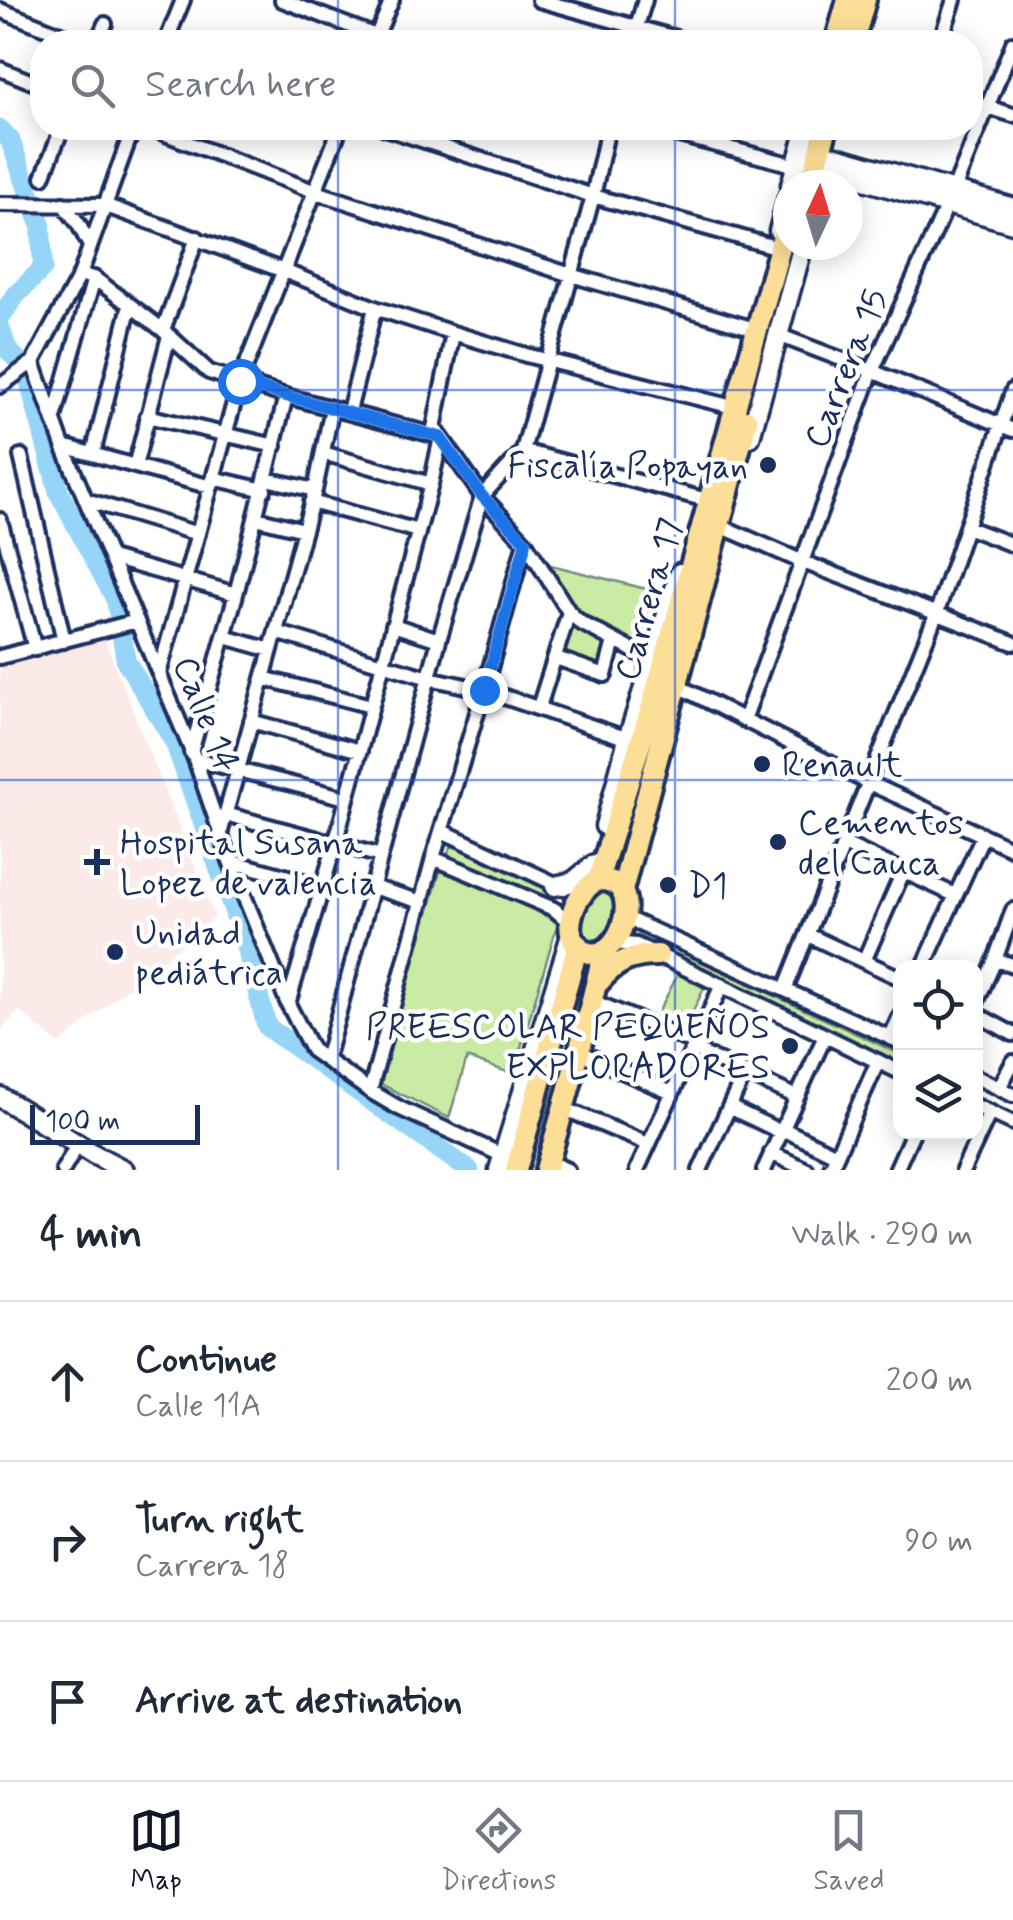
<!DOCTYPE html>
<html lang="en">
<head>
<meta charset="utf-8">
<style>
  body { margin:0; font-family:Mynerve,sans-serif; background:#f6f6f7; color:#1f2937 }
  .controls { position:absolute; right:30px; bottom:30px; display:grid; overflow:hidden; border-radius:20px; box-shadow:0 5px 25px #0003 }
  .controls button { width:90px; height:90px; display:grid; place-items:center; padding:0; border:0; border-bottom:2px solid #e0e1e3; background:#fff; color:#1f2937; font:50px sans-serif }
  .compass { position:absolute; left:773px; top:170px; width:90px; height:90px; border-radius:50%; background:#fff; box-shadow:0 5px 25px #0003; rotate:4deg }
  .scale { position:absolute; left:30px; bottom:25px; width:170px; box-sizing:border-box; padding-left:10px; border:5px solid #1b2f5e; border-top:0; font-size:28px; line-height:35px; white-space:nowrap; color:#1b2f5e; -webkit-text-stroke:8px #fff; paint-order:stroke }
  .stop { position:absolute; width:30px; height:30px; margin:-22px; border:8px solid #1a73e8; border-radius:50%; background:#fff }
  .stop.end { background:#1a73e8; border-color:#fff; box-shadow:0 2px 10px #0008 }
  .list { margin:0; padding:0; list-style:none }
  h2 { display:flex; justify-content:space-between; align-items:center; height:130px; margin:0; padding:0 40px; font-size:42px }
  h2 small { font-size:32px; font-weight:400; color:#747a83 }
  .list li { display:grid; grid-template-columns:65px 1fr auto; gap:30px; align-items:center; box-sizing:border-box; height:160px; padding:0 40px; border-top:2px solid #e0e1e3 }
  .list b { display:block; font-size:38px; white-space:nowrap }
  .list p { margin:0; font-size:32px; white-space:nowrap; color:#747a83 }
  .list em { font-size:32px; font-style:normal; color:#747a83 }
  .icon { flex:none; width:55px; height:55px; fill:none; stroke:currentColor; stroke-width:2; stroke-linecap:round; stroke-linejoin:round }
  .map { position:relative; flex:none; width:1013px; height:1170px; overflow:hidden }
  .search { position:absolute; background:#fff; box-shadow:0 5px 25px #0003; left:30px; right:30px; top:30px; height:110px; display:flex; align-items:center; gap:25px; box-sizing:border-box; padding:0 35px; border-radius:40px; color:#747a83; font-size:38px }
  .sheet { height:610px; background:#fff }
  nav { display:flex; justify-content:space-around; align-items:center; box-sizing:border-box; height:140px; border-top:2px solid #e0e1e3; background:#fff; font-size:28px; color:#747a83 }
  nav a { display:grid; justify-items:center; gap:5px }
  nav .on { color:#111827 }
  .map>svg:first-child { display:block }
</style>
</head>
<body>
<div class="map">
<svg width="1013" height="1170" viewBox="0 0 1013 1170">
  <rect width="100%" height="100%" fill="#fff"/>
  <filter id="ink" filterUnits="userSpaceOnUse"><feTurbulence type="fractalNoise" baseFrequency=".01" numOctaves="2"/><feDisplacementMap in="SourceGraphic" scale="20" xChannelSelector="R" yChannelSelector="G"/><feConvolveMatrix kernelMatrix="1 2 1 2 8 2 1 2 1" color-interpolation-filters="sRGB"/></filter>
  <g filter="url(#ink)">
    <!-- built -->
    <path fill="#fceae9" d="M105,640L215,917L59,1044L19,1011L0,1031V666Z"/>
    <!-- green -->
    <path fill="#caeba3" stroke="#728d80" stroke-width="2.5" d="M551,565L654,591L638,647L572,606Z
      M571,622L609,644L602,669L561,655Z
      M451,847H456L557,894L553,903L451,857L448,853Z
      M442,865L558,922L513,1074L467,1058L449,1118L379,1083Z
      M600,892C632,897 610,948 590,938C571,928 587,899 600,892Z
      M633,930L900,1054V1063L629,938Z
      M585,958L594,960L540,1170H533Z
      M678,974L704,988L686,1026L659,1011Z"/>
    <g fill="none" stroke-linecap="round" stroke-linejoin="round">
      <!-- river -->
      <path stroke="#96d5f8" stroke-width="20" d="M0,129L10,140L41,225L43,268L16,295L0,317
        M0,327L7,349L26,369L59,493L116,600L126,661L175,743L243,937L267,1027L469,1170"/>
      <!-- street casing -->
      <g stroke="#1b2f5e" stroke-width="20">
        <path id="street" d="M282,0L392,42
          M539,0L690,42
          M0,10L81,42
          M97,42L105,24
          M166,42L183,0
          M374,42L392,0
          M632,42L645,0
          M940,42L954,0
          M0,69L42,86
          M970,102L1013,115
          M150,128L316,192L571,275L758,330
          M385,128L593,196L775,247
          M652,128L797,166
          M43,177L62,128
          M0,204L104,205L284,271L375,308L453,333L526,355L733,407
          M63,204L78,223L90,246
          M80,275L94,278L130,305L163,330L209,372L286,396L441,437L482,496L525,542L569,612L581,623L651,660
          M163,330L197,238
          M778,335L872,371L1013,430
          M33,362L63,446L195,759L230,861L288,1004L312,1050L370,1091L399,1108L504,1156
          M0,386L33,362L80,275L133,128
          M349,411L375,308
          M147,416L275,446
          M54,418L94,278
          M63,446L211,487
          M523,451L703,499
          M323,453L431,484
          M93,454L130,305
          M21,456L64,641
          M135,466L169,336
          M213,478L264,490
          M266,479L315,490
          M86,500L198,534
          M311,502L418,531
          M256,518L304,530
          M0,520L35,649
          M966,527L1013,545
          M725,528L803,562L1013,643
          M111,558L236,594
          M393,625L439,640
          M276,632L429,678L484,690L628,739
          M225,637L271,650
          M0,657L137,621
          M556,658L605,675L614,641
          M159,674L240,381L340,128
          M263,678L371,706
          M676,685L869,783L1013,849
          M539,707L569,612
          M744,720L872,371L953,192L1013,43
          M251,721L360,751
          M191,752L236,594L286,396
          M195,759L346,798
          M225,814L381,856
          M221,831L315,490L332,408
          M442,831L564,888
          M844,844L955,895
          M433,858L554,909L570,923
          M230,861L321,886
          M372,887L422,902
          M624,917L900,1042
          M808,935L900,978
          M613,943L636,945L658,955L900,1072
          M995,960L1013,965
          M864,961L903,872
          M923,968L983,835
          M785,990L937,612L1013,390
          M592,1001L695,1043L701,1053L797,1097
          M976,1003L995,960L1013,910
          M288,1004L335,844L431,484L441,437L434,428L453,333
          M976,1014L1013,1034
          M890,1038L900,1016
          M579,1052L672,1093
          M326,1060L439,640L482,496L523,451L593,196L608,128
          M976,1077L1013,1095
          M999,1088L1013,1062
          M370,1091L433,858L484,690L525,542
          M976,1106L1013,1123
          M729,1107L781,1132
          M563,1108L648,1144
          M783,1129L836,1155
          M771,1153L807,1170
          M549,1162L567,1170
          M63,1170L78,1144
          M637,1170L722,985
          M700,1170L745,1073
          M764,1170L825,1036
          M830,1170L878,1061
          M896,1170L913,1132
          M963,1170L990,1112"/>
      </g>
      <!-- secondary casing -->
      <g stroke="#1b2f5e" stroke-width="25">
        <path id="secondary" d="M819,152L1013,208
          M816,166L1013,223
          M791,185L807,128
          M779,231L788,198
          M750,437L803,245
          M605,826L628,739L680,573
          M555,886L573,882L595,864
          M0,1097L95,1155L124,1170
          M499,1170L572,932"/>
      </g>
      <!-- primary casing -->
      <g stroke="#1b2f5e" stroke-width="28">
        <path id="primary" d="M836,42L848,0
          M853,42L865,0
          M810,185L827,128
          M598,880L653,702L788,219
          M598,880C650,877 619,970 584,951C556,935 576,890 598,880Z
          M622,891L747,420
          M599,982C616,961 632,955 658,955
          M516,1170L578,945
          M546,1170L579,1052L604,952"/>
      </g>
      <!-- street -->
      <use href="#street" stroke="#fff" stroke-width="12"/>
      <!-- secondary -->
      <use href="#secondary" stroke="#fff" stroke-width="18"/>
      <!-- primary -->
      <use href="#primary" stroke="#fdde96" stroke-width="20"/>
    </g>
  </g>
  <g fill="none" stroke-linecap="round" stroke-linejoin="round" filter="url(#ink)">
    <!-- route -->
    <path stroke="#1a73e8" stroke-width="12" d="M240,381L286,396L440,437L482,496L526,542L484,690"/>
  </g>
  <!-- grid -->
  <path fill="none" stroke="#1d4ed8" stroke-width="2.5" stroke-opacity="0.55" d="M338,0V42M675,0V42M338,128V1170M675,128V1170M0,390H1013M0,780H1013"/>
  <!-- markers -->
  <g fill="#1b2f5e" stroke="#fff" stroke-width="4">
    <circle cx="768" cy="465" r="10"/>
    <circle cx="762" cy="764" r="10"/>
    <circle cx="778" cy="842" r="10"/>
    <path d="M92 847h10v10h10v10h-10v10h-10v-10h-10v-10h10z"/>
    <circle cx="668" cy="885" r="10"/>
    <circle cx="115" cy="952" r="10"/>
    <circle cx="790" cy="1046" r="10"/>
  </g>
  <g text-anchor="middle" stroke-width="9" stroke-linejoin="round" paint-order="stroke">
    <!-- street labels -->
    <g font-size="35" fill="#1b2f5e" stroke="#fff">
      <text transform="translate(845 368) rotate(-68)" y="12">Carrera 15</text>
      <text transform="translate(648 599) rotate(-74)" y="12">Carrera 17</text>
      <text transform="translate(207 714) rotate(68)" y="12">Calle 14</text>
    </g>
    <!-- poi labels -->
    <g font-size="35" fill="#1b2f5e" stroke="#fff" text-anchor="start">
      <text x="748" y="477" text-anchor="end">Fiscalía Popayan</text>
      <text x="782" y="776">Renault</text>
      <text x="798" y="834">Cementos<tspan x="798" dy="40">del Cauca</tspan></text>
      <text x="120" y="854">Hospital Susana<tspan x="120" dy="40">Lopez de valencia</tspan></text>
      <text x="688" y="897">D1</text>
      <text x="135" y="944">Unidad<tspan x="135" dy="40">pediátrica</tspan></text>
      <text x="770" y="1038" text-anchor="end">PREESCOLAR PEQUEÑOS<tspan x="770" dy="40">EXPLORADORES</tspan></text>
    </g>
  </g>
</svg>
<div class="controls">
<button><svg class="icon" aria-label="locate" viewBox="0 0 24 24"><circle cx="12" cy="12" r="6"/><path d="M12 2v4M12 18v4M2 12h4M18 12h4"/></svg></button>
<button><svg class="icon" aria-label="layers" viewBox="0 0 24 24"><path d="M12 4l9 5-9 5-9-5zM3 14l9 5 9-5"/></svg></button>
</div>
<svg class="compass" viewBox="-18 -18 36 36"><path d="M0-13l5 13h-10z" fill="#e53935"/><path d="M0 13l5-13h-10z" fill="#747a83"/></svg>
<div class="scale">100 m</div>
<div class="stop" style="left:240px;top:381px"></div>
<div class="stop end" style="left:484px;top:690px"></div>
<div class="search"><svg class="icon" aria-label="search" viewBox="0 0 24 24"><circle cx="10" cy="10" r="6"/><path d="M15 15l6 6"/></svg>Search here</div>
</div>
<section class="sheet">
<h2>4 min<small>Walk · 290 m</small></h2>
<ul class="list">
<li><svg class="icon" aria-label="ahead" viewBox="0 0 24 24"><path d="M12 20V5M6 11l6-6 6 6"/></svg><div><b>Continue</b><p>Calle 11A</p></div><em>200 m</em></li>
<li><svg class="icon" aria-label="right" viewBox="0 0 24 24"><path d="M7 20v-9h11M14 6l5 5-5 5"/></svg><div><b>Turn right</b><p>Carrera 18</p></div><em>90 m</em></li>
<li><svg class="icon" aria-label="arrive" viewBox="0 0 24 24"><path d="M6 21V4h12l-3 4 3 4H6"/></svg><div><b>Arrive at destination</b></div></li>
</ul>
</section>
<nav>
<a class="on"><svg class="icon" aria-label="map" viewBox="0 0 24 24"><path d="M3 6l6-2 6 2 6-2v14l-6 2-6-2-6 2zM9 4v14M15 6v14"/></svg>Map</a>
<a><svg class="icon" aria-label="directions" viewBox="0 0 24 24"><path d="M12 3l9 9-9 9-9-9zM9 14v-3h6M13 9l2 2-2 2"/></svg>Directions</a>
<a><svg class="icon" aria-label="saved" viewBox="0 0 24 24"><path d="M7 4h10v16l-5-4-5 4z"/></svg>Saved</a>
</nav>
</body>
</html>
